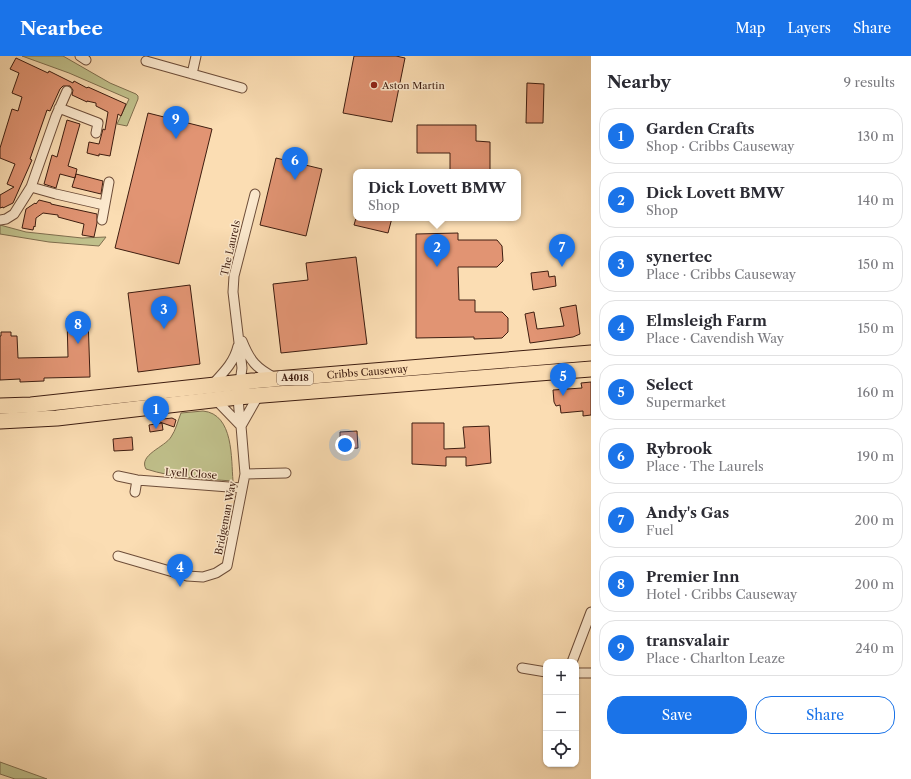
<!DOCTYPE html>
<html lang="en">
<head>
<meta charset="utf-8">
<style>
  body { margin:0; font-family:"Libre Caslon Text",serif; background:#f7f7f7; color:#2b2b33 }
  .controls { position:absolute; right:12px; bottom:12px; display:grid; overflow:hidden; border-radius:8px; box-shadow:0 1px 3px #0004 }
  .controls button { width:36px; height:36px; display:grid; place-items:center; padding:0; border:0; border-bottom:1px solid #e1e1e2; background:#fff; color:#2b2b33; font:20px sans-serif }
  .you { position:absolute; left:345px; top:389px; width:14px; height:14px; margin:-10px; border:3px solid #fff; border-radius:50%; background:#1a73e8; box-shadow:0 0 0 6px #1a73e833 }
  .badge { display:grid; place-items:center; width:26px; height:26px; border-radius:50%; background:#1a73e8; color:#fff; font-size:13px; font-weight:700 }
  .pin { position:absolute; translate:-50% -33px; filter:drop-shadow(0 1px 2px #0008) }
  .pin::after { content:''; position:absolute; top:21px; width:14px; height:12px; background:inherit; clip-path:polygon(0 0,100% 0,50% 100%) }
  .popup { position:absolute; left:353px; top:113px; width:168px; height:52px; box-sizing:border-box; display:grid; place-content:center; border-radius:8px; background:#fff; filter:drop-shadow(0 1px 3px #0005); font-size:13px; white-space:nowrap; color:#7c7c81 }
  .popup b { font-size:15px; color:#2b2b33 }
  .popup::after { content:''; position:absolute; left:50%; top:100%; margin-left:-8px; border:8px solid transparent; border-top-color:#fff }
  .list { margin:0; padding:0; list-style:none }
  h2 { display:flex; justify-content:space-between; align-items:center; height:52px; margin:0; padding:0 16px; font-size:17px }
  h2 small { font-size:13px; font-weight:400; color:#7c7c81 }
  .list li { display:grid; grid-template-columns:26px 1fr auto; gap:12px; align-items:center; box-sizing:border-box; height:56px; margin:0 8px 8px; padding:0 8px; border:1px solid #e1e1e2; border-radius:16px }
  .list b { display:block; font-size:15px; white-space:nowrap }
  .list p { margin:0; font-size:13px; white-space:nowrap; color:#7c7c81 }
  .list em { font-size:13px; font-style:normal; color:#7c7c81 }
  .actions { display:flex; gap:8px; padding:12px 16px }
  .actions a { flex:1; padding:9px 0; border:1px solid #1a73e8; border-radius:16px; text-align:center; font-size:14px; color:#1a73e8 }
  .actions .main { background:#1a73e8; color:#fff }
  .icon { flex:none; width:22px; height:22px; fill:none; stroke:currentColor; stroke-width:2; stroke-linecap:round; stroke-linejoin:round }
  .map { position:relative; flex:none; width:591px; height:723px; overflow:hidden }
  header { display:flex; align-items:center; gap:24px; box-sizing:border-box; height:56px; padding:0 20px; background:#1a73e8; color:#fff }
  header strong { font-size:19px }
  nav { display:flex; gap:22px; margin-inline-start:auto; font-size:14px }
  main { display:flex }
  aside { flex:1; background:#fff }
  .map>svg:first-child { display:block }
</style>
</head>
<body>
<header>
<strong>Nearbee</strong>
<nav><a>Map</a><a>Layers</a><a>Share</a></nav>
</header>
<main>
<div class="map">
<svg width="591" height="723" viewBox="0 0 591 723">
  <rect width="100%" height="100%" fill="#fbddb3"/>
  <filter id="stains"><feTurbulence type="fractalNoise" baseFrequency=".005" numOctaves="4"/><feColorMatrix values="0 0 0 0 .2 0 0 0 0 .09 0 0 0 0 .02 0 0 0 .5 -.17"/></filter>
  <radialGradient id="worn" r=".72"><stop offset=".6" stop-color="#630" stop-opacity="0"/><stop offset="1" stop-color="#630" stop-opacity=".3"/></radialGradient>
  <!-- green -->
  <path fill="#c0c08b" stroke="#7f6e4e" d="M22,0H63L110,27L136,38L138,40V43L127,70L117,68L129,43L69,17Z
    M0,169L26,176L82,182L106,181L99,190L49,186L0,178Z
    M203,355C234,358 231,403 233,425C203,423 174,422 146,413C138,399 165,391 171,381C176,374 178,364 181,357Z
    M0,706L47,723H15L0,718Z"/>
  <!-- building -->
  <path fill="#e19473" stroke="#3e1d10" d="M354,0H396L405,2L392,66L343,57Z
    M16,2L48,17L49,15L73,27L74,25L87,32L88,31L126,48L121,60L118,58L110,100L99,98V100L87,97L89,86L99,88L103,73L105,74L108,56L96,50V47L87,45V46L72,39L73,34L70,30H63L60,33L50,55L47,54L30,103L32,104L13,147L3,152V151L0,152V139L14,131L7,128L15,108L0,102V92L12,53L18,55L22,41L12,37L19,17L10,13Z
    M527,27L544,28L543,67H526Z
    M148,57L212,73L179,208L115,192Z
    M67,64L80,68L68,110L77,113L75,122L60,118L56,132L44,128L52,99L57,101Z
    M417,69H476V85L490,86V116L450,115V97H417Z
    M276,102L322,113L306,180L260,169Z
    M76,118L103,125L101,138L72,131Z
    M39,144L51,147V148L97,158V167L94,181L82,179L84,168L58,161V159L43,157L36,162L35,171L34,170L33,174L22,172L26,153L35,147L36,148Z
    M356,162H392L388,177L354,169Z
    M458,177V184H497L502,190L503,205L497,211H458L459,244H475V256H502L508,262V276L502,282L474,283V281L416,282V178Z
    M356,201L367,288L281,297L273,228L308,224L306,207Z
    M548,215L549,221L555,220L556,230L533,234L531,217Z
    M190,229L200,308L138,316L128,237Z
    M576,249L580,278L573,281L530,287L525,258L534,256L537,273L564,270L560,252Z
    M83,257V262L88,261L90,321L44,322V325L20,326V323L0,324V280H1V276H11V280H17L18,302L68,301L67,262H72V258Z
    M591,326V359L583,360V355L561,357L560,349L556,350L554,346L553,334L582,332L581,327Z
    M172,362L176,364L174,371L154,364Z
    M162,367L163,374L150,376L149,369Z
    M412,367H444V393L465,392L463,371L489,370L491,407L466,410V401H446V410L412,408Z
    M357,375L358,392L347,393V388H340V376Z
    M132,381L133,394L114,395L113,383Z"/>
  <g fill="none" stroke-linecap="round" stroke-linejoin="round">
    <!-- minor casing -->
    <g stroke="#6d4d39" stroke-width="11">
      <path id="minor" d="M80,0L86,4
        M146,5L242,32
        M192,18L196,0
        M59,52L98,67L96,77
        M31,131L56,138L104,149
        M0,164L6,163L14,158L31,131L56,60L67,35
        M102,164L109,126
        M242,285C250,305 256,312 275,322
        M211,330C223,317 234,307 238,290
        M216,344L241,370
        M241,370L258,340
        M245,418L286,417
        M118,420L137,424L242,432
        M135,436L137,424
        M118,500L187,520L203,521L216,517L227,510L245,418L241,370L239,354L238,341L242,312L233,236L234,220L255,138
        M572,606L591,556
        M522,612L546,616
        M576,617H591"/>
    </g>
    <!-- primary casing -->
    <g stroke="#3e1d10" stroke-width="17">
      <g id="primary">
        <path id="s1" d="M0,350L31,349L252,325L591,297"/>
        <path d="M0,365L57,362L238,341L591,313"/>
      </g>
    </g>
    <!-- minor -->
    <use href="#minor" stroke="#fce9ce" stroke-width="9"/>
    <!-- primary -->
    <use href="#primary" stroke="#fbddb3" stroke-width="15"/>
  </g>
  <!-- markers -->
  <circle fill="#8f2418" stroke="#fce9ce" stroke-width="1.5" cx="374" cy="29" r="4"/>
  <g text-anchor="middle" stroke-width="3" stroke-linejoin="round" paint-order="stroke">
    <!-- shield labels -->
    <rect fill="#fce9ce" stroke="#775a49" stroke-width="1" x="277" y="315" width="36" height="14" rx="3"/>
    <g font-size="9" font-weight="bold" fill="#3e1d10">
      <text x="295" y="325">A4018</text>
    </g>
    <!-- poi labels -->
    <g font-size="10" fill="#3e1d10" stroke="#fce9ce" text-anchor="start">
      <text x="382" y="33">Aston Martin</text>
    </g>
    <!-- street labels -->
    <g font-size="10" fill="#3e1d10" stroke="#fce9ce">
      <text transform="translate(230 192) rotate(-77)" y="4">The Laurels</text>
      <text dy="4" stroke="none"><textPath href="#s1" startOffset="369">Cribbs Causeway</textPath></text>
      <text transform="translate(191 417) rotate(4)" y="4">Lyell Close</text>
      <text transform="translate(225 462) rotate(-79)" y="4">Bridgeman Way</text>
    </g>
  </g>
  <rect width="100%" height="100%" filter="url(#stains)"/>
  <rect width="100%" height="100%" fill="url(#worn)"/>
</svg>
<div class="controls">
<button>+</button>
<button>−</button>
<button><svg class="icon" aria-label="locate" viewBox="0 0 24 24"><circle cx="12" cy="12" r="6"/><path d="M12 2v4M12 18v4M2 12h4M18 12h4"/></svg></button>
</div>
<div class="you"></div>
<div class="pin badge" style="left:156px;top:373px">1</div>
<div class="pin badge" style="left:437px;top:211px">2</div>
<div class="popup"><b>Dick Lovett BMW</b>Shop</div>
<div class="pin badge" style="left:164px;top:273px">3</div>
<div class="pin badge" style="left:180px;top:531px">4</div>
<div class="pin badge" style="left:563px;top:340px">5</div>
<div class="pin badge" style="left:295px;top:124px">6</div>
<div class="pin badge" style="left:562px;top:211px">7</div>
<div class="pin badge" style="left:78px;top:288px">8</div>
<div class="pin badge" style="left:176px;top:83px">9</div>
</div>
<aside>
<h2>Nearby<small>9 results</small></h2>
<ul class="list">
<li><span class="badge">1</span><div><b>Garden Crafts</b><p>Shop · Cribbs Causeway</p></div><em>130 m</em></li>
<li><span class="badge">2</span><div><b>Dick Lovett BMW</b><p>Shop</p></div><em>140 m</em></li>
<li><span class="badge">3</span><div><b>synertec</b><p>Place · Cribbs Causeway</p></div><em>150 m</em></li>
<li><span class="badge">4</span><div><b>Elmsleigh Farm</b><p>Place · Cavendish Way</p></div><em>150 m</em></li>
<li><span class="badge">5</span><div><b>Select</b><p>Supermarket</p></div><em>160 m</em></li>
<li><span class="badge">6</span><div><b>Rybrook</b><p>Place · The Laurels</p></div><em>190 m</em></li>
<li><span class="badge">7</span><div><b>Andy's Gas</b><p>Fuel</p></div><em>200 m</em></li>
<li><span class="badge">8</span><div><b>Premier Inn</b><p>Hotel · Cribbs Causeway</p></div><em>200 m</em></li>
<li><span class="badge">9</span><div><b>transvalair</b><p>Place · Charlton Leaze</p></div><em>240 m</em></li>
</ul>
<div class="actions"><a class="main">Save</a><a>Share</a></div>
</aside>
</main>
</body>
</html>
